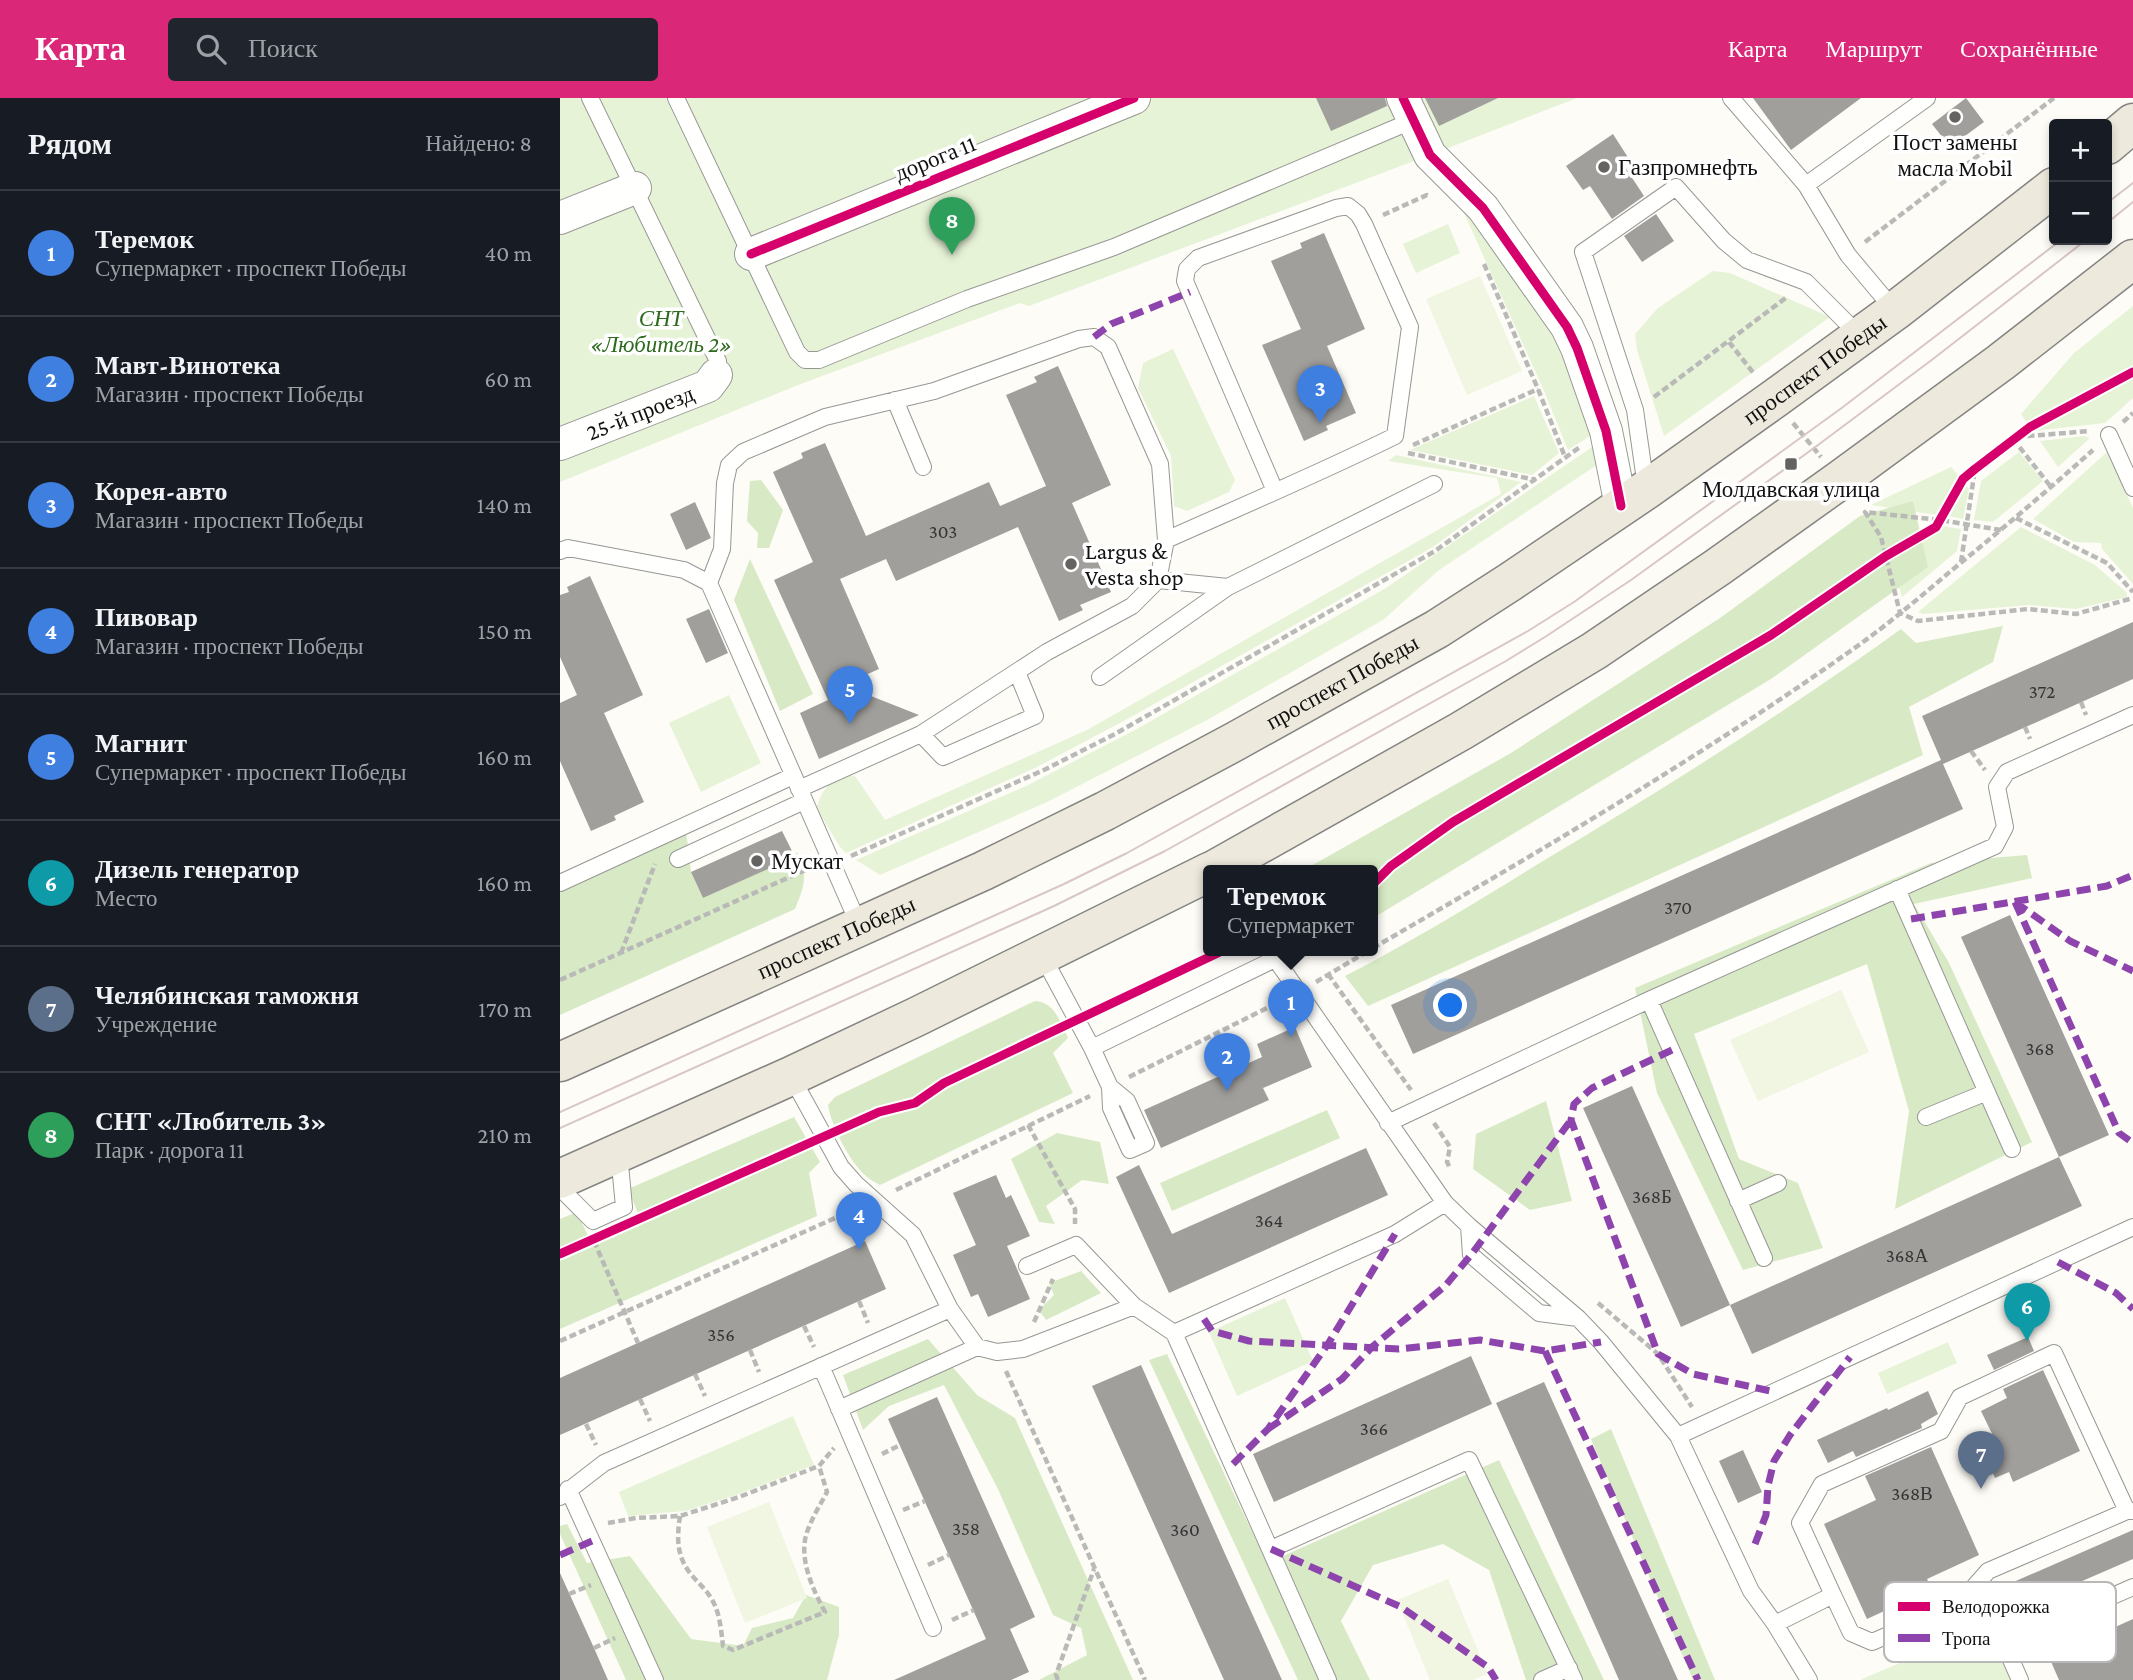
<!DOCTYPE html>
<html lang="ru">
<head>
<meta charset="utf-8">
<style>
  body { margin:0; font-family:"Crimson Pro",serif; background:#20242c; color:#f1f3f6 }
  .controls { position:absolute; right:21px; top:21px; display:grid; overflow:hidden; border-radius:7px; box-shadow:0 4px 10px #0003 }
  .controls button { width:63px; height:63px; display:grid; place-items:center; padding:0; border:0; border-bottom:2px solid #363941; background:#171b24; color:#f1f3f6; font:35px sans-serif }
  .you { position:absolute; left:891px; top:908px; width:24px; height:24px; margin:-18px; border:5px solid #fff; border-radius:50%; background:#1a73e8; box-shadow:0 0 0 10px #1a73e833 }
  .badge { display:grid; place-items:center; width:46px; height:46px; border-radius:50%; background:#db2777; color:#fff; font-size:23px; font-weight:700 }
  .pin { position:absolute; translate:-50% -58px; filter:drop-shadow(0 2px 4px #0008) }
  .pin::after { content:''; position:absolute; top:37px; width:24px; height:21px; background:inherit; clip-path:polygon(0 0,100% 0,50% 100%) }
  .popup { position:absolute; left:643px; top:767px; width:175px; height:91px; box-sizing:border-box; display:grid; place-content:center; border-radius:7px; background:#171b24; filter:drop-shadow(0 2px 5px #0005); font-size:23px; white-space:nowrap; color:#9ea1a6 }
  .popup b { font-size:26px; color:#f1f3f6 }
  .popup::after { content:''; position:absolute; left:50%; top:100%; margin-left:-14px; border:14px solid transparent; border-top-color:#171b24 }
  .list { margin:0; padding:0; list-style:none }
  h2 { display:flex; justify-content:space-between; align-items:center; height:91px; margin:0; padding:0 28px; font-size:30px }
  h2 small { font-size:23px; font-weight:400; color:#9ea1a6 }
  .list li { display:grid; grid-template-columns:46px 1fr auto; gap:21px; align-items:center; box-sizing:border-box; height:126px; padding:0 28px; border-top:2px solid #363941 }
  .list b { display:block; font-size:26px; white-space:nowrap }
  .list p { margin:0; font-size:23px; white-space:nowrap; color:#9ea1a6 }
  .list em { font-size:23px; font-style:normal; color:#9ea1a6 }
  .icon { flex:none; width:38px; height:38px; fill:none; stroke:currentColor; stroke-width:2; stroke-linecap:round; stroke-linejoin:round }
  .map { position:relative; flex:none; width:1573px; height:1582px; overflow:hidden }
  header { display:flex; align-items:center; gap:42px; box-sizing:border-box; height:98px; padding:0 35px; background:#db2777; color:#fff }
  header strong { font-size:33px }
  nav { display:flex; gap:38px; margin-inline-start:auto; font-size:24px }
  .search { width:490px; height:63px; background:#20242c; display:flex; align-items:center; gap:18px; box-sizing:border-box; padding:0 24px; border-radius:7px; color:#9ea1a6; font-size:26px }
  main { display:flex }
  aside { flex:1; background:#171b24 }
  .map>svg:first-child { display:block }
</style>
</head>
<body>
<header>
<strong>Карта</strong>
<div class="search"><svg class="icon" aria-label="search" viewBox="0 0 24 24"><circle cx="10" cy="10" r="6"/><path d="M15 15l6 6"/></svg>Поиск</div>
<nav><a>Карта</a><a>Маршрут</a><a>Сохранённые</a></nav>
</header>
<main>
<aside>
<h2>Рядом<small>Найдено: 8</small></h2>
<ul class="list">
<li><span class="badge" style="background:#3f7fe0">1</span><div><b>Теремок</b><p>Супермаркет · проспект Победы</p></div><em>40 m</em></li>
<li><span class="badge" style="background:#3f7fe0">2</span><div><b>Мавт-Винотека</b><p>Магазин · проспект Победы</p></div><em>60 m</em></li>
<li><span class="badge" style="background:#3f7fe0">3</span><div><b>Корея-авто</b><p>Магазин · проспект Победы</p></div><em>140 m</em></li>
<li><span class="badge" style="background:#3f7fe0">4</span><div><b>Пивовар</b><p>Магазин · проспект Победы</p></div><em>150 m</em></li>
<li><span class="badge" style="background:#3f7fe0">5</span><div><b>Магнит</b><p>Супермаркет · проспект Победы</p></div><em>160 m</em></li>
<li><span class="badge" style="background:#0f9aa8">6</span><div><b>Дизель генератор</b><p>Место</p></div><em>160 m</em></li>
<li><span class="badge" style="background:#5c6f8a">7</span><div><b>Челябинская таможня</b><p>Учреждение</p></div><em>170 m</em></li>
<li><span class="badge" style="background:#2e9e5b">8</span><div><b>СНТ «Любитель 3»</b><p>Парк · дорога 11</p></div><em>210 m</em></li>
</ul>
</aside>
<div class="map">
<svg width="1573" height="1582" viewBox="0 0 1573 1582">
  <rect width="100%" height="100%" fill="#fdfcf7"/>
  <!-- green -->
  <path fill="#e7f3d7" d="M0,0H1017L870,57L469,208L460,205L238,287L0,384Z
    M900,106L911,112L1000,240L1035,335L1008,352L984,293Z
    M888,126L900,155L856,175L843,146Z
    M1153,173L1170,175L1270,219L1104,338L1077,252L1075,236L1098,210Z
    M1573,208V269L1468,326L1461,316L1514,255Z
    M613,251L675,382L669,394L627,413L614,408L611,358L578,290L583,265Z
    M1573,280V300L1545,325L1473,333Z
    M974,298L999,355L972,377L850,352Z
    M1524,338L1530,340L1498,369L1480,343Z
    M1038,345L1043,363L879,472L823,522L647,622L487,704L320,777L296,762L466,688L575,632L826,490Z
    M1459,354L1483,383L1433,424L1414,422L1421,383Z
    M1547,354L1573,410V486L1542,451L1541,445L1514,444L1473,421Z
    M836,357L961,384L873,449L571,619L477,669L286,755L280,749L257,711C258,698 269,682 283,678C283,677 294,678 295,678L325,722L527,632L941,396L937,380L828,363Z
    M1391,369L1399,378L1377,417L1311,407Z
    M1405,386L1409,391L1403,421L1388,418Z
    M1382,428L1401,431L1397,453L1342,499L1332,461Z
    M1461,429L1535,467L1567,495V499L1516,511L1469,507L1363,516L1358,514Z
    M169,597L201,665L141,694L109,625Z
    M725,1200L753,1263L677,1298L649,1234Z
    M1388,1244L1397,1265L1327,1296L1318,1275Z
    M233,1318L254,1367L176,1397L125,1413L68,1418L59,1394Z
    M1429,1527L1451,1582H1302V1581Z"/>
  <!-- forest -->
  <path fill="#d8eac5" d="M201,382L223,412L209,450H197L198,435L187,423L190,383Z
    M1353,403L1368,469L1211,581L813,820V773H742L951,655L1160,520L1300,418Z
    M190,461L253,596L220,613L174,502Z
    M1443,528L1433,564L1349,609L1363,657L808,908L785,878C853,843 918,803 983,763C1105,690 1226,614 1341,531L1356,545Z
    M126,733L131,774L143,800L234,759L237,754C248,779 245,786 235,811L0,917V790Z
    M1467,757L1472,780L1354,806L1389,865L1472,1044L1335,1111L1349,1013L1307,866L1134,936L1179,1061L1238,1085L1263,1150L1183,1172L1097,995L1075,890L1371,765Z
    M475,903C495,904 500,924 508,940L493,955L513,995L320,1087C316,1085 310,1082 306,1078C290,1065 271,1027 268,1007L275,999Z
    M986,1003L1012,1103L970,1112L913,1071L916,1036Z
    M767,1012L780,1040L612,1113L600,1085Z
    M234,1019L260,1064L249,1075L257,1118L0,1231V1121L17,1114L28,1138L78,1115L68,1091Z
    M497,1035L540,1044L549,1086L522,1082L486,1108L495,1126L479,1124L451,1061Z
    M521,1173L541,1195L486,1222L479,1212L494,1197L489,1185Z
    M368,1241L417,1297L455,1320L573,1582H479L527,1557L521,1530L493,1517L438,1391L384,1287L329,1308L303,1332L283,1277Z
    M607,1256L707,1465L939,1362L1044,1582H966L929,1472L883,1446L813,1467L781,1523L810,1582H738L589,1262Z
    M1051,1331L1155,1582H1133L1031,1341Z
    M7,1426L27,1465L70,1458L131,1541L183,1548L192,1530L233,1520L246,1497L279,1509V1537L267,1582H66L0,1436V1428Z"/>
  <!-- pitch -->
  <path fill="#f0f6e1" d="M920,178L962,273L907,297L866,201Z
    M1281,892L1309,954L1198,1003L1170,942Z
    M209,1404L247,1500L185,1525L147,1429Z
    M888,1481L928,1576L912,1582H870L837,1502Z"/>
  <!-- building -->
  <path fill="#a19f9c" d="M756,0H825L827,8L771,33Z
    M865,0H938L879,28Z
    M1193,0H1301L1231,52Z
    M1406,0L1424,24L1390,49L1372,26Z
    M1053,36L1069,61L1063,66L1084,98L1052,121L1030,88L1023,92L1006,68Z
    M1096,116L1114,143L1082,164L1064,138Z
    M764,135L805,231L767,248L796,315L766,328L768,332L744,343L702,247L741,231L711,163L742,150L740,145Z
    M498,268L551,387L512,405L551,494L520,507L523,512L499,523L458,429L336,483L326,461L280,481L319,571L283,587L359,617L259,661L240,615L268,602L214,482L253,464L213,374L243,360L241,355L265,345L306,438L429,384L440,408L486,388L446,297L477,284L474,279Z
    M135,404L151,440L126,452L110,416Z
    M30,478L83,597L44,615L84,704L54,718L56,722L31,733L0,663V605L17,597L0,559V497L9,494L7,489Z
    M149,511L168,555L146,565L126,521Z
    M1573,524V581L1383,666L1403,711L853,956L831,907L1381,662L1362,618Z
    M222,733L235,759L143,800L131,774Z
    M1450,817L1549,1037L1499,1059L1401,839Z
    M735,929L752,969L703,990L709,1002L601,1050L584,1012L702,959L697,946Z
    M1072,988L1170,1207L1121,1229L1023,1010Z
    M806,1050L828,1097L609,1195L556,1079L579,1067L612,1136Z
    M1499,1059L1522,1108L1192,1256L1170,1207Z
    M436,1077L446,1100L451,1097L470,1138L447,1148L470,1201L428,1219L418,1196L411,1199L393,1157L416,1147L393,1095Z
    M305,1143L326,1191L0,1337V1280Z
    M1468,1239L1474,1253L1434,1272L1427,1257Z
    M911,1258L932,1306L714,1404L693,1356Z
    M581,1267L666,1458L722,1582H664L532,1288Z
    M1483,1272L1520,1353L1453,1384L1449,1374L1435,1380L1424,1354L1438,1348L1421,1313L1447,1300L1443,1291Z
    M984,1284L1118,1582H1059L1046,1552L936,1305Z
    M1368,1293L1378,1316L1361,1326L1362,1330L1296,1359L1293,1353L1268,1365L1257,1342L1327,1310L1328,1312Z
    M377,1299L475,1519L450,1531L469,1574L451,1582H334L426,1541L328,1321Z
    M1371,1349L1419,1457L1367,1481L1372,1491L1307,1521L1264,1426L1316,1402L1305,1378Z
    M1183,1352L1202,1394L1178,1405L1159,1363Z
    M1573,1432V1461L1453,1513L1442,1489Z
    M0,1475L34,1550L48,1582H0Z
    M1573,1521V1582H1499L1489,1559Z"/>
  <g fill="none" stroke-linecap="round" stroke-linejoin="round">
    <!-- lane casing -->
    <g stroke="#979795" stroke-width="18">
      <path id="lane" d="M30,0L158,263L156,277
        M116,0L237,254L245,262H259L407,201L554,149L854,22
        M1171,0L1246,87
        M1335,213L1288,157L1246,87L1367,0
        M335,302L363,369
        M1549,337L1573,390
        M1086,389L1075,312L1023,154L1116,89L1164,143L1187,162L1246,184L1300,238
        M0,453L8,450L124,472L149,485
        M598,482L668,489
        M540,579L668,489L874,386
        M361,636L383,659L475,618L457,574
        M239,691L361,636L487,554L572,508L598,482L606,442C682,408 760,375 835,338L850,229L804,126L798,116L788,108L776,110L638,160L627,171L625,183L715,393
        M118,761L244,703
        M0,785L233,678
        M1337,791L1452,1051
        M300,829L149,485L162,451L165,385L169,367L183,354L265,319L374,293L519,241L534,239L548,249L600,366L606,442
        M710,853L885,1105L909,1128L1018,1220L1041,1244L1118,1338L1191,1493L1215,1526L1249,1582
        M482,857L532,950L550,989L567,1003L586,1045L570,1052L551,1010L550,989
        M1089,902L1204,1160
        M532,950L715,861
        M231,978L281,1069L296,1086L353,1137L390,1211L417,1249L437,1254L463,1251L574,1208L614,1235L835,1136L885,1105
        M1366,1019L1427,994
        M828,1025L1089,902L1435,748L1445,729L1437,689L1447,674L1573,617
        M0,1090L33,1123L64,1109L59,1056
        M1178,1103L1218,1085
        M909,1128L911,1157L979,1215L1018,1220
        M467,1168L516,1147L574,1208
        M614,1235L768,1582
        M261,1268L373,1530
        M279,1311L417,1249
        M1118,1338L1573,1129
        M8,1391L95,1582
        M0,1399L44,1365L390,1211
        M711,1451L909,1362L1014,1582
        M1273,1497L1240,1425L1262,1386L1381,1333L1400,1299L1494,1255L1567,1413
        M1215,1526L1273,1497L1291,1535L1312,1544L1398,1507L1428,1473L1567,1413H1573
        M982,1582L1009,1570
        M1460,1582L1444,1546L1573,1489"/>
    </g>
    <!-- street casing -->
    <g stroke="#979795" stroke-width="34">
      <g id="street">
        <path d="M843,0L870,57L923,110L1007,229L1017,250L1046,333L1061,408"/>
        <path d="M0,120L75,90"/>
        <path d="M191,156L574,0"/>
        <path id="s1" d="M0,346L148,288L156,277"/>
      </g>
    </g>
    <!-- primary casing -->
    <g stroke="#858482" stroke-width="41">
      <g id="primary">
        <path d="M1547,47L1573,25"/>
        <path d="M652,773L901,633L1034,553L1158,469L1280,382L1441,264L1573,161"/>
        <path id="s2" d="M0,964L423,773L545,713L674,644L877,531L950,484L1086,392L1214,301L1335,213L1494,89"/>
        <path d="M0,1081L231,978L356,919L649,774"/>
      </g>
    </g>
    <!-- path -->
    <path stroke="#b9b9b8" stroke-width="4.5" stroke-dasharray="7 3.5" stroke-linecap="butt" d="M823,117L867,97L869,98
      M1305,144L1494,0
      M924,166L978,291L1005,359
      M1169,244L1195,277
      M1094,299L1227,199
      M1563,324L1573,315
      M1233,325L1261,359
      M1457,339L1529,333
      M1453,341L1491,389
      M853,347L978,291
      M848,355L976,382
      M1456,420L1547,465L1573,494
      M1441,432L1380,422L1305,414L1321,439L1340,515L1358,523L1468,511L1516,516L1573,500
      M1401,464L1415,371
      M1521,604L1526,617
      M1465,629L1470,641
      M1411,653L1425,672
      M291,758L486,671L555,636L875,453L1020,349
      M813,850C975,756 1136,662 1289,554C1325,529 1359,500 1392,472C1440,433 1487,393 1533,352
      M61,855L95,766
      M768,876L851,992
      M0,882L252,769
      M756,884L808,853
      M569,979L721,903
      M874,1025L890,1049L887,1064L890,1070
      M468,1027L515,1111V1126
      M336,1092L530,998
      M34,1143L78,1245
      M299,1203L308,1225
      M1038,1205L1098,1256L1132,1309
      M474,1224L493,1181
      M244,1228L254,1249
      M0,1243L293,1112
      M190,1252L199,1274
      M446,1273L585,1582
      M135,1276L145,1298
      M80,1301L90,1323
      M26,1326L36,1347
      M322,1356L340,1347
      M343,1412L365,1403
      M120,1418C117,1439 116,1457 130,1475C137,1484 145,1490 151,1500C160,1514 161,1532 163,1548L173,1552L265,1514C253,1492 238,1460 247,1434C252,1420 260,1407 267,1394L259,1368
      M48,1425L76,1420L120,1418L179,1399L259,1368L274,1350
      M368,1467L389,1457
      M9,1496L31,1487
      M392,1522L414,1512
      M34,1550L55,1540
      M498,1582L496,1577L534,1471"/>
    <!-- lane -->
    <use href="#lane" stroke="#fffffe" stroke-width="16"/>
    <!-- street -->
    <use href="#street" stroke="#fffffe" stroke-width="32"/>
    <!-- primary -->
    <use href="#primary" stroke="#ede9dc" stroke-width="38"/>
    <!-- tram -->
    <path stroke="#d9c6c7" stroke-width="2" d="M1547,105L1573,85
      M1547,125L1573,104
      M0,1014L504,786L567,755L968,533L1014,504L1283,309L1501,142
      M0,1030L494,808L605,753L946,563L985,539L1071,482L1254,350L1373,261L1526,142"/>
    <!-- quiet -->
    <path stroke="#8e44ad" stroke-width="7" stroke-dasharray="14 7" stroke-linecap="butt" d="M534,239L551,226L630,194
      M1455,804L1559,1035L1573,1045
      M1455,804L1510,843L1573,873
      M1351,821L1547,788L1573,777
      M1112,952L1032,990L1014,1006L1011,1022L1098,1256L1133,1276L1215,1294
      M1498,1164L1556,1195L1573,1211
      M644,1221L652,1233L689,1243L839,1251L920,1242L985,1253L1041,1244
      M985,1253L1138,1582
      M708,1331L782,1281L812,1249L885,1188L911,1157L1011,1022
      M673,1366L708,1331L768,1246L835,1136
      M1195,1446L1206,1417L1208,1388L1214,1363L1230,1337L1290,1259
      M711,1451L841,1509L928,1569L936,1582
      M0,1457L32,1443"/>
    <!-- cycleway casing -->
    <g stroke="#fff" stroke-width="13">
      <path id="cycleway" d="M843,0L870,57L923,110L1007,229L1017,250L1046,333L1061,408
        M191,156L574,0
        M813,786L831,768L893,724L1211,537L1326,458L1376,429L1403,381L1415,371L1470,329L1573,274
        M0,1156L319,1014L355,1005L384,985L662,853"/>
    </g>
    <!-- cycleway -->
    <use href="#cycleway" stroke="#d6006c" stroke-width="9"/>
  </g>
  <!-- markers -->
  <g fill="#646362" stroke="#fff" stroke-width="2.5">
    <circle cx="1395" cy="19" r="7"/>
    <circle cx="1044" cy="69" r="7"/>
    <rect x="1224" y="359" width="14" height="14" rx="3.5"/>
    <circle cx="511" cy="466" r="7"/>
    <circle cx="197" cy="763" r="7"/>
  </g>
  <g text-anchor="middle" stroke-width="7" stroke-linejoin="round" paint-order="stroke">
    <!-- number labels -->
    <g font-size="19" fill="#353434">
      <text x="383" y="440">303</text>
      <text x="1482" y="600">372</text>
      <text x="1118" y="816">370</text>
      <text x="1480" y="957">368</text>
      <text x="1092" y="1105">368Б</text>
      <text x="709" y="1129">364</text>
      <text x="1347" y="1164">368А</text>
      <text x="161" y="1243">356</text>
      <text x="814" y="1337">366</text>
      <text x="1352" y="1402">368В</text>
      <text x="406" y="1437">358</text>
      <text x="625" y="1438">360</text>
    </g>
    <!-- poi labels -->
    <g font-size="23" fill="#111" stroke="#fff" text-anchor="start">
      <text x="1395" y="52" text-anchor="middle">Пост замены<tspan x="1395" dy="26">масла Mobil</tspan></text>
      <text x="1058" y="77">Газпромнефть</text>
      <text x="1231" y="399" text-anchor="middle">Молдавская улица</text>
      <text x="525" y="461">Largus &amp;<tspan x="525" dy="26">Vesta shop</tspan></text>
      <text x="211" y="771">Мускат</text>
    </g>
    <!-- street labels -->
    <g font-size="23" fill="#111" stroke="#fff">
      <text transform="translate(375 60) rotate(-22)" y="8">дорога 11</text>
      <text dy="8" stroke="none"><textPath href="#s2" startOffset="1437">проспект Победы</textPath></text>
      <text dy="8" stroke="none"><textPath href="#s1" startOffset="86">25-й проезд</textPath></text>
      <text dy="8" stroke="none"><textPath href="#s2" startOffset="870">проспект Победы</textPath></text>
      <text dy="8" stroke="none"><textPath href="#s2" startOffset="303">проспект Победы</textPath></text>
    </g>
    <!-- park labels -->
    <g font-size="23" font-style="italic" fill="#2f6b1f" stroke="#fff">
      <text x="101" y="228">СНТ<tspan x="101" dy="26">«Любитель 2»</tspan></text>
    </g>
  </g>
  <!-- legend -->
  <rect x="1324" y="1484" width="232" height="80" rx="10" fill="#fff" stroke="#b8b8b8" stroke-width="2"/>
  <rect x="1338" y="1504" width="32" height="9" fill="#d6006c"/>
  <rect x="1338" y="1536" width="32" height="8" fill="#8e44ad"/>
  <g font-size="19" fill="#111">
    <text x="1382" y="1515">Велодорожка</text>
    <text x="1382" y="1547">Тропа</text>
  </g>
</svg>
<div class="controls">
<button>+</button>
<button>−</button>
</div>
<div class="you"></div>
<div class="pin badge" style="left:731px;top:939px;background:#3f7fe0">1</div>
<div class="popup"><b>Теремок</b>Супермаркет</div>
<div class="pin badge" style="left:667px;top:993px;background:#3f7fe0">2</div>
<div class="pin badge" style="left:760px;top:325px;background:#3f7fe0">3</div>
<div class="pin badge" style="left:299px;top:1152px;background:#3f7fe0">4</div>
<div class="pin badge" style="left:290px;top:626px;background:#3f7fe0">5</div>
<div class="pin badge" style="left:1467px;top:1243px;background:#0f9aa8">6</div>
<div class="pin badge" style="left:1421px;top:1391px;background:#5c6f8a">7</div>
<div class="pin badge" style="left:392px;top:157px;background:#2e9e5b">8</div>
</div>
</main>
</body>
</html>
